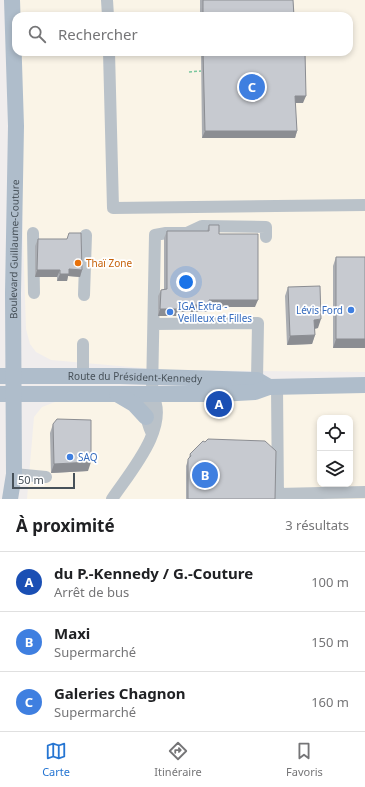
<!DOCTYPE html>
<html lang="fr">
<head>
<meta charset="utf-8">
<style>
  body { margin:0; font-family:"Noto Sans",sans-serif; background:#f2f2f2; color:#202124 }
  .controls { position:absolute; right:12px; bottom:12px; display:grid; overflow:hidden; border-radius:8px; box-shadow:0 2px 6px #0003 }
  .controls button { width:36px; height:36px; display:grid; place-items:center; padding:0; border:0; border-bottom:1px solid #e0e0e0; background:#fff; color:#202124; font:20px sans-serif }
  .scale { position:absolute; left:12px; bottom:10px; width:63px; box-sizing:border-box; padding-left:4px; border:2px solid #475159; border-top:0; font-size:11px; line-height:14px; white-space:nowrap; color:#475159; -webkit-text-stroke:3px #fff; paint-order:stroke }
  .you { position:absolute; left:186px; top:282px; width:14px; height:14px; margin:-10px; border:3px solid #fff; border-radius:50%; background:#1a73e8; box-shadow:0 0 0 6px #1a73e833 }
  .badge { display:grid; place-items:center; width:26px; height:26px; border-radius:50%; background:#2575d2; color:#fff; font-size:13px; font-weight:700 }
  .pin { position:absolute; translate:-50% -50%; border:2px solid #fff; box-shadow:0 1px 4px #0006 }
  .list { margin:0; padding:0; list-style:none }
  h2 { display:flex; justify-content:space-between; align-items:center; height:52px; margin:0; padding:0 16px; font-size:17px }
  h2 small { font-size:13px; font-weight:400; color:#757577 }
  .list li { display:grid; grid-template-columns:26px 1fr auto; gap:12px; align-items:center; box-sizing:border-box; height:60px; padding:0 16px; border-top:1px solid #e0e0e0 }
  .list b { display:block; font-size:15px; white-space:nowrap }
  .list p { margin:0; font-size:13px; white-space:nowrap; color:#757577 }
  .list em { font-size:13px; font-style:normal; color:#757577 }
  .icon { flex:none; width:22px; height:22px; fill:none; stroke:currentColor; stroke-width:2; stroke-linecap:round; stroke-linejoin:round }
  .map { position:relative; flex:none; width:365px; height:499px; overflow:hidden }
  .search { position:absolute; background:#fff; box-shadow:0 2px 6px #0003; left:12px; right:12px; top:12px; height:44px; display:flex; align-items:center; gap:10px; box-sizing:border-box; padding:0 14px; border-radius:12px; color:#757577; font-size:15px }
  .sheet { height:232px; background:#fff }
  nav { display:flex; justify-content:space-around; align-items:center; box-sizing:border-box; height:56px; border-top:1px solid #e0e0e0; background:#fff; font-size:11px; color:#757577 }
  nav a { display:grid; justify-items:center; gap:2px }
  nav .on { color:#2575d2 }
  .map>svg:first-child { display:block }
</style>
</head>
<body>
<div class="map">
<svg width="365" height="499" viewBox="0 0 365 499">
  <rect width="100%" height="100%" fill="#f0eded"/>
  <!-- commercial -->
  <path fill="#faf4e7" fill-rule="evenodd" d="M16,0H365V372L165,370L51,360L36,352L30,344L26,329L17,52H349V16H16Z
    M365,391V499H27L34,417L42,407L55,402ZM320,418H350V484H320Z"/>
  <g fill="none" stroke-linecap="round" stroke-linejoin="round">
    <!-- path -->
    <path stroke="#79c79e" stroke-width="1.5" stroke-dasharray="3 2" stroke-linecap="butt" d="M189,72L201,71"/>
    <!-- minor -->
    <path stroke="#bac2c9" stroke-width="12" d="M107,0L108,16
      M109,52L113,208L365,205
      M33,233L34,293
      M84,295L86,235
      M154,324L258,323L257,380
      M83,376V344
      M277,387L278,499
      M152,434C145,419 144,409 152,394L155,235L166,233H187L202,226L266,227V237
      M14,474L46,477
      M278,494L365,492
      M112,499C130,472 171,426 152,394"/>
    <!-- major -->
    <g stroke="#afbdcb" stroke-width="16">
      <path id="s1" d="M0,376H120L257,380L269,387"/>
      <path d="M0,394H219L255,392L269,387L365,385"/>
      <path d="M117,394L134,404L146,417"/>
      <path id="s2" d="M10,499L14,474L13,293L16,126L12,0"/>
    </g>
  </g>
  <!-- wall -->
  <path fill="#abaeb3" d="M200,0H293L294,16H200Z
    M201,52H305L303,103H295L297,131L295,138H202Z
    M209,225L219,234L255,307H209L207,312H178L176,316H158V296L161,290L164,289V238L167,231H207Z
    M38,239L82,270L80,277L68,276L67,281H57V277H35V246Z
    M336,257L365,348H333V266Z
    M288,287L318,328L315,329V335L312,344L287,345L285,296Z
    M53,424L88,471L51,473L50,433Z
    M190,454L275,499H186V466Z"/>
  <!-- shaded-wall -->
  <path fill="#8b8d92" d="M295,96H306L303,103H292Z
    M205,131H297L295,138H202Z
    M69,269L82,270L80,277L68,276L67,281H57L60,274Z
    M37,270H60L57,277H35Z
    M209,300H258L255,307H209L207,312H178L176,316H158L160,309Z
    M321,319L318,328L311,329L314,320Z
    M315,335L312,344L287,345L290,336Z
    M336,339H365V348H333Z
    M91,462L88,471L51,473L54,464Z"/>
  <!-- building -->
  <path fill="#c7cad0" stroke="#8b8d92" d="M203,0H293L294,16H203Z
    M203,52H305L306,96H295L297,131H205Z
    M209,225H219V234H258V300H209V305H179V309H160L161,290L167,289V231H209Z
    M69,233H81L82,270L69,269V274H60V270H37L38,239H67Z
    M336,257H365V339H336Z
    M320,286L321,319L314,320L315,335L290,336L288,287Z
    M57,419L91,420V462L54,464L53,424Z
    M208,439L265,441L276,451L275,499H188V459L191,456L190,454L203,441L205,442Z"/>
  <!-- markers -->
  <circle fill="#e8710a" stroke="#fff" stroke-width="1.5" cx="78" cy="263" r="4"/>
  <g fill="#3f7fe0" stroke="#fff" stroke-width="1.5">
    <circle cx="351" cy="310" r="4"/>
    <circle cx="170" cy="312" r="4"/>
    <circle cx="70" cy="457" r="4"/>
  </g>
  <g text-anchor="middle" stroke-width="3.5" stroke-linejoin="round" paint-order="stroke">
    <!-- street labels -->
    <g font-size="10" fill="#475159" stroke="#fff">
      <text dy="4" stroke="none"><textPath href="#s2" startOffset="250">Boulevard Guillaume-Couture</textPath></text>
      <text dy="4" stroke="none"><textPath href="#s1" startOffset="135">Route du Président-Kennedy</textPath></text>
    </g>
    <!-- food labels -->
    <g font-size="10" fill="#c56008" stroke="#fff" text-anchor="start">
      <text x="86" y="267">Thaï Zone</text>
    </g>
    <!-- shop labels -->
    <g font-size="10" fill="#366cbe" stroke="#fff" text-anchor="start">
      <text x="178" y="310">IGA Extra -<tspan x="178" dy="12">Veilleux et Filles</tspan></text>
      <text x="343" y="314" text-anchor="end">Lévis Ford</text>
      <text x="78" y="461">SAQ</text>
    </g>
  </g>
</svg>
<div class="controls">
<button><svg class="icon" aria-label="locate" viewBox="0 0 24 24"><circle cx="12" cy="12" r="6"/><path d="M12 2v4M12 18v4M2 12h4M18 12h4"/></svg></button>
<button><svg class="icon" aria-label="layers" viewBox="0 0 24 24"><path d="M12 4l9 5-9 5-9-5zM3 14l9 5 9-5"/></svg></button>
</div>
<div class="scale">50 m</div>
<div class="you"></div>
<div class="pin badge" style="left:219px;top:404px;background:#1a4fb4">A</div>
<div class="pin badge" style="left:205px;top:475px;background:#3f7fe0">B</div>
<div class="pin badge" style="left:252px;top:87px;background:#3f7fe0">C</div>
<div class="search"><svg class="icon" aria-label="search" viewBox="0 0 24 24"><circle cx="10" cy="10" r="6"/><path d="M15 15l6 6"/></svg>Rechercher</div>
</div>
<section class="sheet">
<h2>À proximité<small>3 résultats</small></h2>
<ul class="list">
<li><span class="badge" style="background:#1a4fb4">A</span><div><b>du P.-Kennedy / G.-Couture</b><p>Arrêt de bus</p></div><em>100 m</em></li>
<li><span class="badge" style="background:#3f7fe0">B</span><div><b>Maxi</b><p>Supermarché</p></div><em>150 m</em></li>
<li><span class="badge" style="background:#3f7fe0">C</span><div><b>Galeries Chagnon</b><p>Supermarché</p></div><em>160 m</em></li>
</ul>
</section>
<nav>
<a class="on"><svg class="icon" aria-label="map" viewBox="0 0 24 24"><path d="M3 6l6-2 6 2 6-2v14l-6 2-6-2-6 2zM9 4v14M15 6v14"/></svg>Carte</a>
<a><svg class="icon" aria-label="directions" viewBox="0 0 24 24"><path d="M12 3l9 9-9 9-9-9zM9 14v-3h6M13 9l2 2-2 2"/></svg>Itinéraire</a>
<a><svg class="icon" aria-label="saved" viewBox="0 0 24 24"><path d="M7 4h10v16l-5-4-5 4z"/></svg>Favoris</a>
</nav>
</body>
</html>
